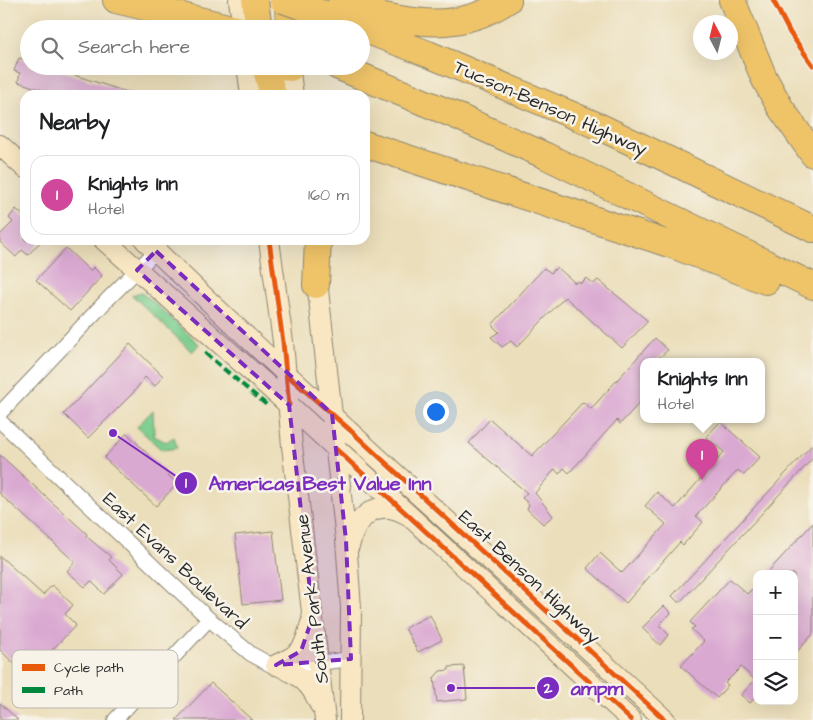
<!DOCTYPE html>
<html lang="en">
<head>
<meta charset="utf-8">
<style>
  body { margin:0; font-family:"Architects Daughter",sans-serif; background:#f2f2f2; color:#202124 }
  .controls { position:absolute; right:15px; bottom:15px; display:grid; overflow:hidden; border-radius:10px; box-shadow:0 5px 20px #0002 }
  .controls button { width:45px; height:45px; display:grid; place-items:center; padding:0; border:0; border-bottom:1px solid #e0e0e0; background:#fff; color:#202124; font:25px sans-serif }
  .compass { position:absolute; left:693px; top:15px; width:45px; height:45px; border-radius:50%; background:#fff; box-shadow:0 5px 20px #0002; rotate:353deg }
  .you { position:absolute; left:435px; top:411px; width:18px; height:18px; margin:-12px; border:4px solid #fff; border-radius:50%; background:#1a73e8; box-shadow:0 0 0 8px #1a73e833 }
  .badge { display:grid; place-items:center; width:32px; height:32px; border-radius:50%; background:#c8321e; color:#fff; font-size:16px; font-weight:700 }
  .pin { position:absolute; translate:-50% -41px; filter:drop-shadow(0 1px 2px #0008) }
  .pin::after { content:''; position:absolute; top:26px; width:18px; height:15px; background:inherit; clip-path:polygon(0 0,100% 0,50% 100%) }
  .popup { position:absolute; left:640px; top:358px; width:125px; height:65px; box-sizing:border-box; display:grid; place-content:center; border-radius:10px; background:#fff; filter:drop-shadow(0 1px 4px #0005); font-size:16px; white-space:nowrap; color:#757577 }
  .popup b { font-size:19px; color:#202124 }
  .popup::after { content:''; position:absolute; left:50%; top:100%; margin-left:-10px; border:10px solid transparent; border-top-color:#fff }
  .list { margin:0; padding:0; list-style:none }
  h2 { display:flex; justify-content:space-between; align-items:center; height:65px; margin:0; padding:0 20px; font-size:21px }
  h2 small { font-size:16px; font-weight:400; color:#757577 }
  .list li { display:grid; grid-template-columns:32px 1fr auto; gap:15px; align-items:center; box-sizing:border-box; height:80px; margin:0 10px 10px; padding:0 10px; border:1px solid #e0e0e0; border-radius:15px }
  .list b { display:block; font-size:19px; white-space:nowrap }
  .list p { margin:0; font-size:16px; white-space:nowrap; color:#757577 }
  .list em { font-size:16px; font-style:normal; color:#757577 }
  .icon { flex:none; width:28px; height:28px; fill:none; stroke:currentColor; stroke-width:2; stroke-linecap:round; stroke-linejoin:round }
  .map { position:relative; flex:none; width:813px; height:720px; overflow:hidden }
  .search { position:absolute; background:#fff; box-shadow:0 5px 20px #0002; left:20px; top:20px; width:350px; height:55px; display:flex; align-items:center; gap:12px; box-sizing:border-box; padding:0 18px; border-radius:28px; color:#757577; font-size:19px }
  .panel { position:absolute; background:#fff; box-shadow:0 5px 20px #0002; left:20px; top:90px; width:350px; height:155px; border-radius:15px }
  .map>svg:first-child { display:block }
</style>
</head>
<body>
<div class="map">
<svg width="813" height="720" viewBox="0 0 813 720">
  <rect width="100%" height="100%" fill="#f7f3e8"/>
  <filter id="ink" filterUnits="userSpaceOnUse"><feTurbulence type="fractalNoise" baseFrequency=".02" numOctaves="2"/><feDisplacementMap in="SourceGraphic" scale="10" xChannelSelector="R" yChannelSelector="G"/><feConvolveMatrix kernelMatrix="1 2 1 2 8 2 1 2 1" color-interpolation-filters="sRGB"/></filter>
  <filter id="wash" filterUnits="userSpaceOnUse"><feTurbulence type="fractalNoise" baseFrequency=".0096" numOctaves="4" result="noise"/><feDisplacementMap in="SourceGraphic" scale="20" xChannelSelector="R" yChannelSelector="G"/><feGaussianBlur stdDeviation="1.12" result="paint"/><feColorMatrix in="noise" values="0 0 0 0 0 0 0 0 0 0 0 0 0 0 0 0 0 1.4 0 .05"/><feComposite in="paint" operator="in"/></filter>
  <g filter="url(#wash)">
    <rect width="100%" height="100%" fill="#ebdeba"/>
    <!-- grass -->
    <path fill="#7dce8f" stroke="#547c5d" d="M141,293L150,299L199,344L192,352L132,295Z
      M153,410L154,436L166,442L174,437L177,448L162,450L137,427Z"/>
    <g id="blocks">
      <!-- building -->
      <path fill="#daa9d2" d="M19,58L29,61V66H46L130,93V95H58L18,82L20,73L14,71Z
        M16,209L25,217V240H42L28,255L22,250L16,257L0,242V235L13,222L9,218Z
        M66,248L90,271L93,267L102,276L70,311L36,280Z
        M557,267L575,283L578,281L581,283L586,278L593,284L598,280L648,321L622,348L565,297L517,347L511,341L502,347L491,337L499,332L492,325L544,268L551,273Z
        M655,338L668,350L655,361H643V399L620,424L617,420L569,473L564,468L559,474L555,469L535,493L553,516L543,524L527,509L529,504L522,498L527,493L469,443L490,419L532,456L583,402L591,409Z
        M130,344L163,376L155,386L145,377L133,393L88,438L64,414Z
        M720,422L760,457L744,475L738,470L696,516L703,522L683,545L680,542L626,603L587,568L600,553L622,573L666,524L645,506L657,492L675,508L724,452L706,437Z
        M127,433L177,484L156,506L104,458Z
        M813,444V458L679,603L672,596Z
        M0,455L87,534L86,536L111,557L109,560L123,574L104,594L91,581L85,587L67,571L75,562L0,494Z
        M813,523V634L794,655V574H766Z
        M273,531L281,600L243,604L235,535Z
        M0,556L43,595L52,585L73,605L65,614L76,625L27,676L0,650Z
        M730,579L747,594L757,584V695L750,703L741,695L755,680L741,667L725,683L728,685L717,698L681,666L704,641L691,629L695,627L690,622Z
        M664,606L671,613L659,625L669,635L660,645L642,628Z
        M430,615L442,640L418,652L405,628Z
        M464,666L467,699L437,702L434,678L440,671L449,670V667Z
        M211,683L252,720H176Z
        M0,703L18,720H0Z"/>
    </g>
  </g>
  <g filter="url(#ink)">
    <use href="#blocks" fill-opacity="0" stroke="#8b8472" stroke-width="1"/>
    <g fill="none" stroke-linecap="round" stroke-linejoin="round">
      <!-- minor casing -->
      <g stroke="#8b8472" stroke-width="16">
        <path id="minor" d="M0,413L108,299L156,251
          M0,421L209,619L251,654L271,665L293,666L351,659
          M115,720L209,619"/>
      </g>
      <!-- secondary casing -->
      <g stroke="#8b8472" stroke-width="22">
        <path id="secondary" d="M239,0L243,29
          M247,66L251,95
          M289,66L293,95
          M0,145L25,168
          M104,240L289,405L631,720
          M145,240C314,404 492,559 665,720
          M269,240L283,342L292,446L325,720
          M316,272L346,540L351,608L350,720
          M349,546C356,517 376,497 406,514
          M276,665C302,654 304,650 311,623
          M278,665C300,676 310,681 320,705"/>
      </g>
      <!-- motorway casing -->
      <g stroke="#8b8472" stroke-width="28">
        <path id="motorway" d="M116,0L236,29
          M255,0L259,29
          M288,0L289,29
          M732,0L764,78L780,107L813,154
          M340,6C400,19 452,38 508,0
          M321,13L428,54L598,126L813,229
          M265,66L273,95
          M290,66V68
          M337,66L452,114L546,156L813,286
          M365,144L675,246L766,281
          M316,285L318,240"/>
      </g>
      <!-- minor -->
      <use href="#minor" stroke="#fff" stroke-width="14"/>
      <!-- secondary -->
      <use href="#secondary" stroke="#f9e7c3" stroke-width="20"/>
      <!-- motorway -->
      <use href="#motorway" stroke="#efc469" stroke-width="26"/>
      <!-- motorway-bridge casing -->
      <g stroke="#8b8472" stroke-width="28" stroke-linecap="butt">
        <path id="motorway-bridge" d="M283,0L321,13"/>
      </g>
      <!-- motorway-bridge -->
      <use href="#motorway-bridge" stroke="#efc469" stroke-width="26"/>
      <!-- quiet -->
      <path stroke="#00873e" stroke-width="4" stroke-dasharray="8 4" stroke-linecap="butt" d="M205,353L269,407"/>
      <!-- cycleway casing -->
      <g stroke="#f7f3e8" stroke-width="8">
        <path id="cycleway" d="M773,0L790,33L813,65
          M269,240L283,342L289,405
          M286,374L350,430L665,720
          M336,449L631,720"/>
      </g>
      <!-- cycleway -->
      <use href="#cycleway" stroke="#e8590c" stroke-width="5"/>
    </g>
  </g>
  <!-- marked area -->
  <path fill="#7b2cbf" fill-opacity="0.2" stroke="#7b2cbf" stroke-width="4" stroke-dasharray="10 6" stroke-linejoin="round" d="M156,251L332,414L346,540L351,659L276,665L301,651L313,616L289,405L137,270Z"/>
  <g text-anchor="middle" stroke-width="5" stroke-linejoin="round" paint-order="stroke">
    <!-- street labels -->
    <g font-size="19" fill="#2b2b2b" stroke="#f7f3e8">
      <text transform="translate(551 107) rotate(24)" y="7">Tucson–Benson Highway</text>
      <text transform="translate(176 560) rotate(43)" y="7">East Evans Boulevard</text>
      <text transform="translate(530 576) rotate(43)" y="7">East Benson Highway</text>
      <text transform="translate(311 599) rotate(-97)" y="7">South Park Avenue</text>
    </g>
  </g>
  <!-- legend -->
  <rect x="12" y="650" width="166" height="58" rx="8" fill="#f7f3e8" stroke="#bab7af" stroke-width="1"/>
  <rect x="22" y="664" width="23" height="7" fill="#e8590c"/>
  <rect x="22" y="687" width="23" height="6" fill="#00873e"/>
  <g font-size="14" fill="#2b2b2b">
    <text x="54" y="672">Cycle path</text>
    <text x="54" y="695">Path</text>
  </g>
  <!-- callouts -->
  <path fill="none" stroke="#7b2cbf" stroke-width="2" d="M113 433L186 483M451 688L548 688"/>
  <g fill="#7b2cbf" stroke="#f7f3e8" stroke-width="2">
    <circle cx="113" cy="433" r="5"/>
    <circle cx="451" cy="688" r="5"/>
    <circle cx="186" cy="483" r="12"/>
    <circle cx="548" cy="688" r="12"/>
  </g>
  <g font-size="15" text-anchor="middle" font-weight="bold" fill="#fff">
    <text x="186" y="488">1</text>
    <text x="548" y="693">2</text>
  </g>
  <g font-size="20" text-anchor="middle" font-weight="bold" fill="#7b2cbf" stroke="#f7f3e8" stroke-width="5" stroke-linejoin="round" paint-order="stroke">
    <text x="320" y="490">Americas Best Value Inn</text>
    <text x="597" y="695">ampm</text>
  </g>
</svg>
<div class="controls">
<button>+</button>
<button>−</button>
<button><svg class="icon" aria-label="layers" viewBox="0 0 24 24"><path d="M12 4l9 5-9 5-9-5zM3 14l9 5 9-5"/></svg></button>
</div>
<svg class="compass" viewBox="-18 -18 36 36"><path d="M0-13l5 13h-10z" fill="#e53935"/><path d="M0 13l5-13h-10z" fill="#757577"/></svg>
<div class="you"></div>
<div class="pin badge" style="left:702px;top:480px;background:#d1479c">1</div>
<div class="popup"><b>Knights Inn</b>Hotel</div>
<div class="search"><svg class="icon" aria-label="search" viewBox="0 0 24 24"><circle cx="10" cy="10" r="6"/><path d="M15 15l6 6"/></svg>Search here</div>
<section class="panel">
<h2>Nearby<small></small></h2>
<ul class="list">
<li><span class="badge" style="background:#d1479c">1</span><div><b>Knights Inn</b><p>Hotel</p></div><em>160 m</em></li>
</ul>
</section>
</div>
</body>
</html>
